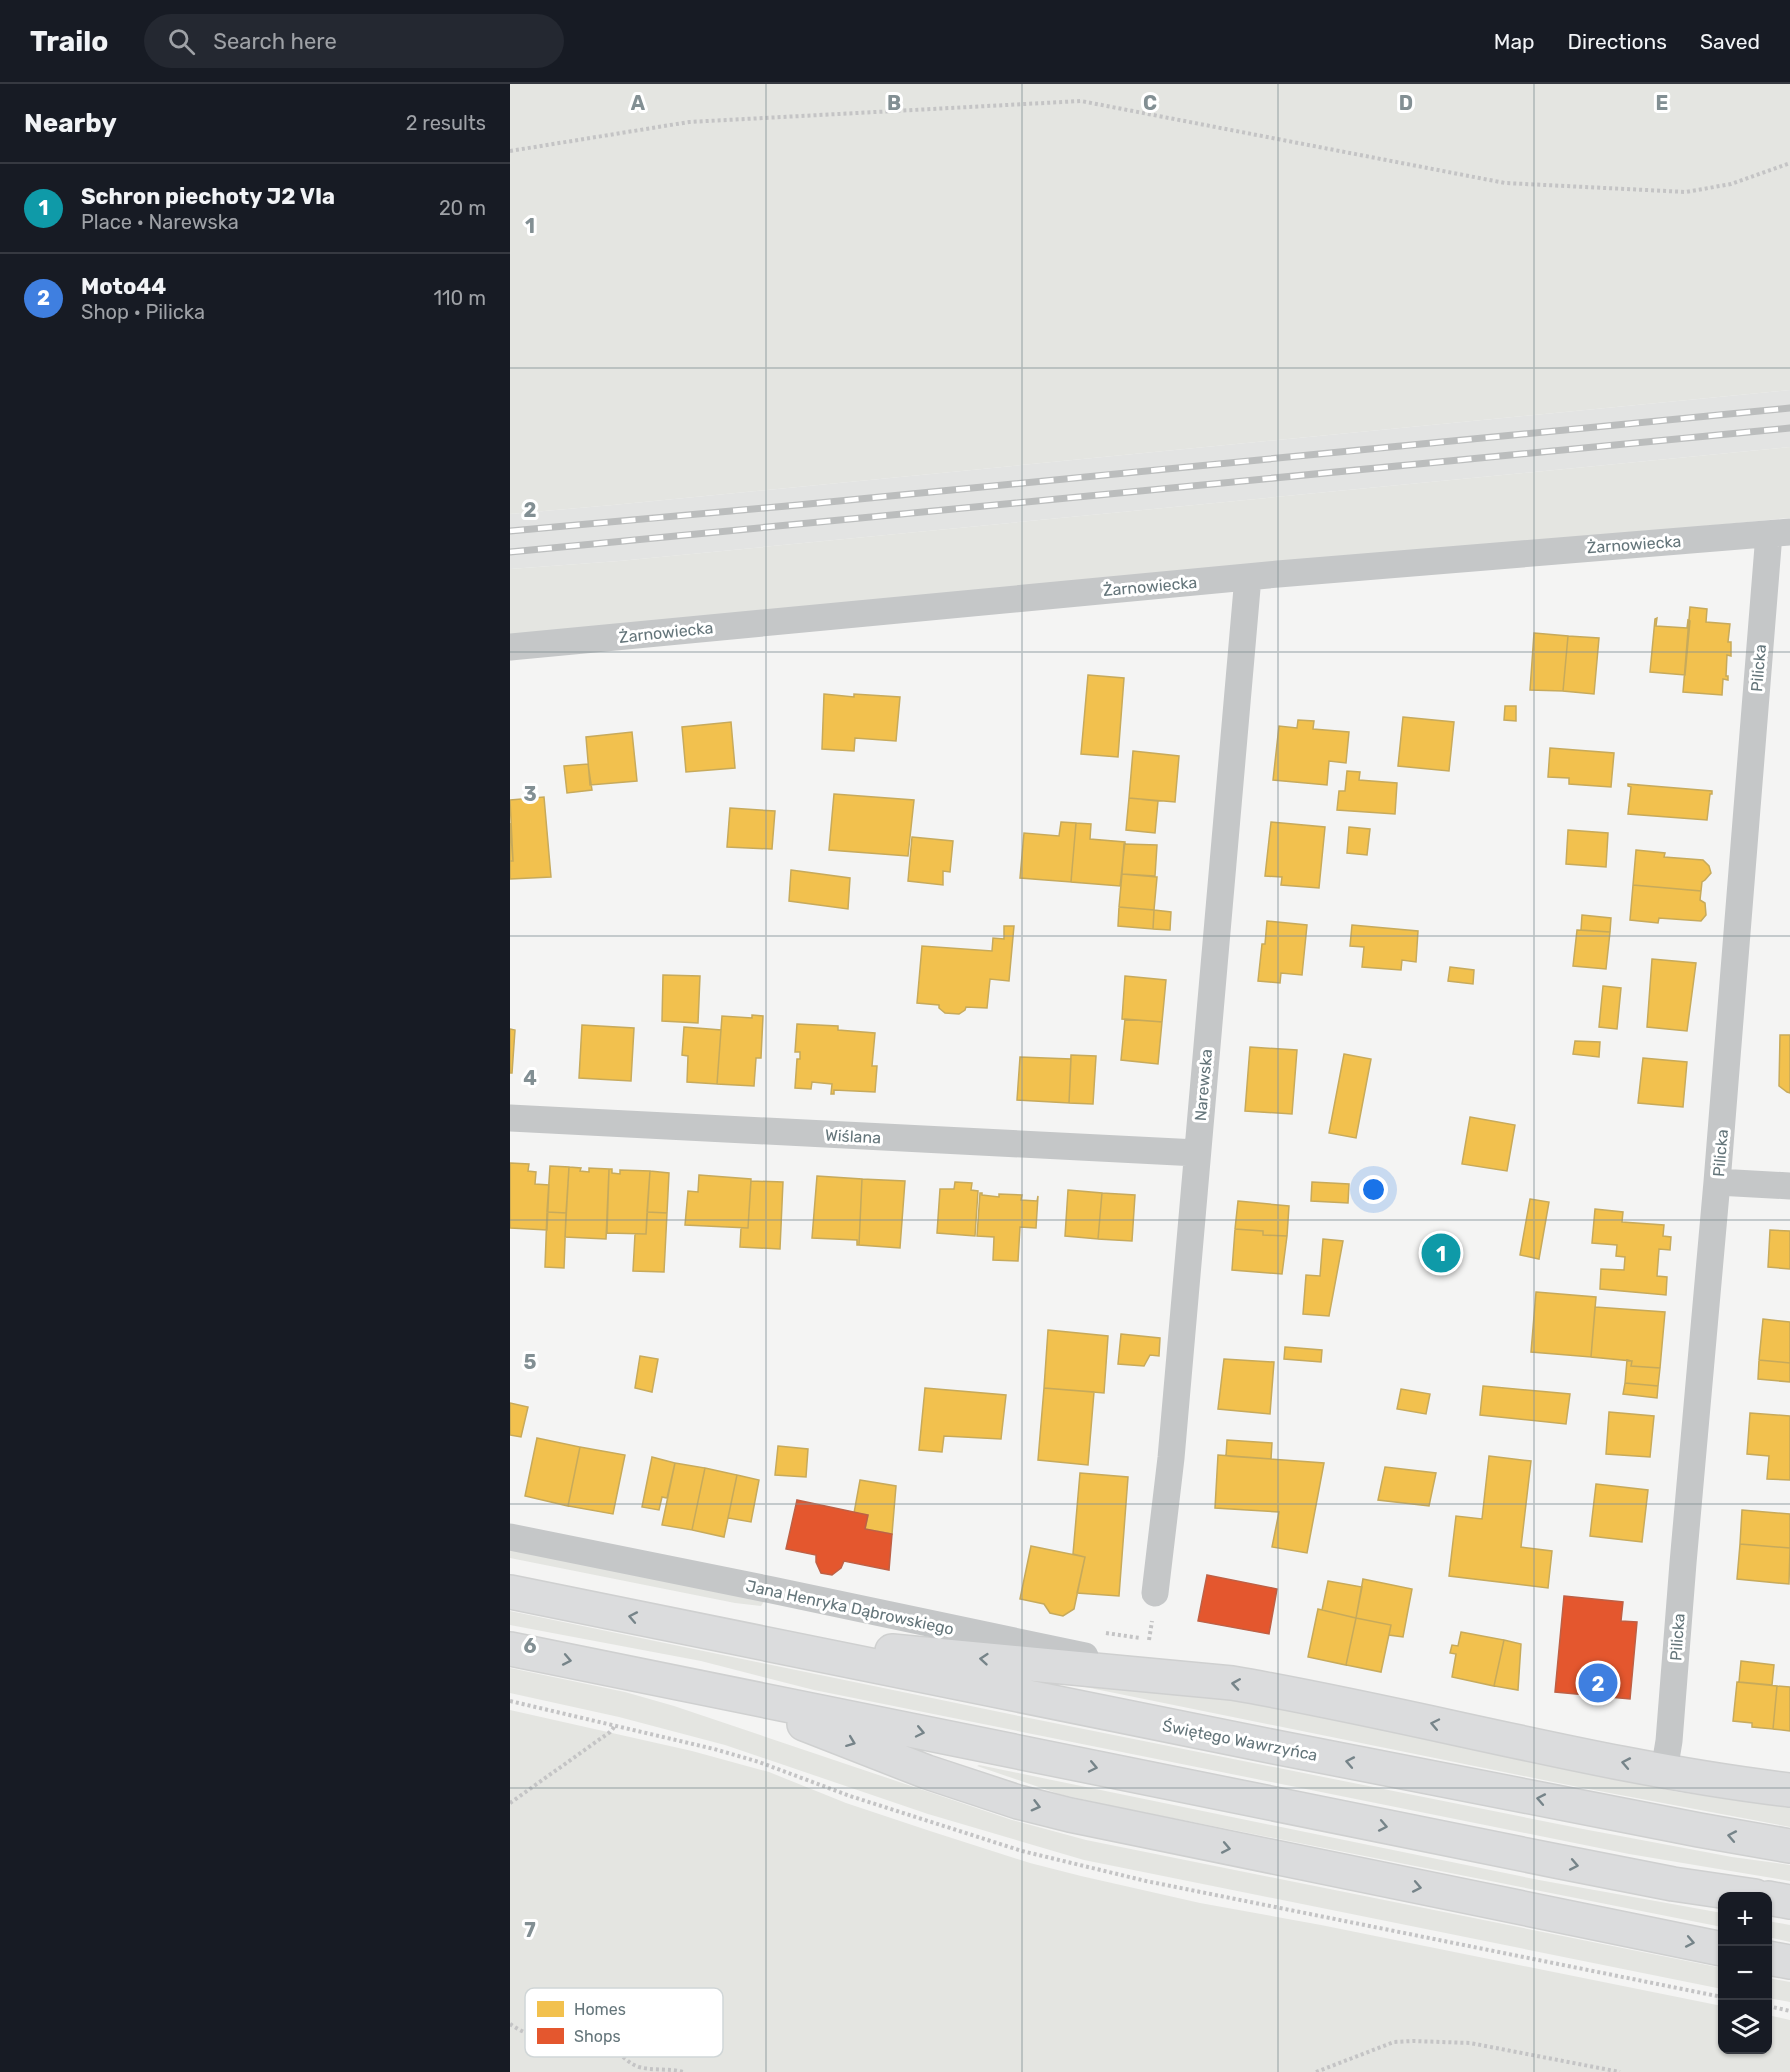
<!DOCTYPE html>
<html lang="en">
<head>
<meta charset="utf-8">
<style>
  body { margin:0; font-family:Rubik,sans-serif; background:#242831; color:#f1f3f6 }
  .controls { position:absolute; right:18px; bottom:18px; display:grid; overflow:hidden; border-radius:12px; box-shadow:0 2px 4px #0004 }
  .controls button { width:54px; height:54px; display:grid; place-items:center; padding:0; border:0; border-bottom:2px solid #363941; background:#171b24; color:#f1f3f6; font:30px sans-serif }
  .you { position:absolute; left:864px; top:1106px; width:21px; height:21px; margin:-15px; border:4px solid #fff; border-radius:50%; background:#1a73e8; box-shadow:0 0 0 9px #1a73e833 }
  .badge { display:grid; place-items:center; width:39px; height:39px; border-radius:50%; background:#ea580c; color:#fff; font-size:20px; font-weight:700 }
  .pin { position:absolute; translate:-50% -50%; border:3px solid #fff; box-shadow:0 2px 6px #0006 }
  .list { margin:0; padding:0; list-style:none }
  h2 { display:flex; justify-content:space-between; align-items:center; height:78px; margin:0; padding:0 24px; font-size:26px }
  h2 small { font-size:20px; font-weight:400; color:#9ea1a6 }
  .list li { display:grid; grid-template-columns:39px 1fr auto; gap:18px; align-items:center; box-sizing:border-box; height:90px; padding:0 24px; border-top:2px solid #363941 }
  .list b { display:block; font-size:22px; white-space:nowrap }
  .list p { margin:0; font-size:20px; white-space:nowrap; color:#9ea1a6 }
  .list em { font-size:20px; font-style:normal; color:#9ea1a6 }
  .icon { flex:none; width:33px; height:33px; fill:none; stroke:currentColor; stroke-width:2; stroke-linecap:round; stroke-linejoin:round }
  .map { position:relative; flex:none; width:1280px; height:1988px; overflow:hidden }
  header { display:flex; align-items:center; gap:36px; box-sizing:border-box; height:84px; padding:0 30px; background:#171b24; border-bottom:2px solid #363941 }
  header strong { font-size:28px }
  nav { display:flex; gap:33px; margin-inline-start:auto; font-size:21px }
  .search { width:420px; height:54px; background:#242831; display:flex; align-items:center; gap:15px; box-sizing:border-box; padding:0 21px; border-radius:33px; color:#9ea1a6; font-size:22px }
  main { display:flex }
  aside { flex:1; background:#171b24 }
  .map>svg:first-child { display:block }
</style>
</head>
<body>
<header>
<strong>Trailo</strong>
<div class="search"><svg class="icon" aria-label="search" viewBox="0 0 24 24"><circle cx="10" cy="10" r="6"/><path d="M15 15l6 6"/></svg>Search here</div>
<nav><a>Map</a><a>Directions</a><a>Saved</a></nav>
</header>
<main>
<aside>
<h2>Nearby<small>2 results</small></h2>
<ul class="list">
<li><span class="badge" style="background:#0f9aa8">1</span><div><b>Schron piechoty J2 VIa</b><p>Place · Narewska</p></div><em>20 m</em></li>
<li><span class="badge" style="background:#3f7fe0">2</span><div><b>Moto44</b><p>Shop · Pilicka</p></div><em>110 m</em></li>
</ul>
</aside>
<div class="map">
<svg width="1280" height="1988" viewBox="0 0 1280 1988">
  <rect width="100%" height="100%" fill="#f4f4f3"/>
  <!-- built -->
  <path fill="#e3e4e3" d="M1280,306V363L109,477L0,485V430L103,421Z"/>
  <!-- green -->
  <path fill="#e4e5e1" d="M0,0H1280V306L103,421L0,430Z
    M1280,363V434L0,553V485L109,477Z
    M0,1462L257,1513L251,1522L225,1519L0,1474Z
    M0,1527L509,1632L1073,1745L1222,1773L1280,1781V1797L1119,1770L304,1606L191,1577L0,1541Z
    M0,1584L115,1608L164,1622L502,1736L576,1756L1212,1884V1905L574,1776L418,1730L215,1661L109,1633L0,1609Z
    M521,1592L657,1602L854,1641L1030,1680L1168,1708L1280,1724V1743L1073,1704Z
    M0,1626L182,1667L259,1688L336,1719L420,1747L520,1779L571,1792L690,1819L811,1841L1212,1922V1966H1258V1931L1280,1936V1988H0Z
    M469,1681L1029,1796L1212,1829V1843L607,1723L549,1710L467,1682Z
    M1258,1837L1280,1841V1858L1258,1853Z
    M1258,1894L1280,1898V1918L1258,1914Z"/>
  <!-- homes -->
  <path fill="#f2c14e" stroke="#c7aa5b" stroke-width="1.5" d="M1180,523L1197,525L1196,538L1220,540L1218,558H1221V572L1217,571L1216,592H1218V596L1213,595L1212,611L1173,608Z
    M1147,534L1146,542L1177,544L1178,536L1180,537L1175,591L1140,588L1145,535Z
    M1024,549L1058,552L1053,607L1020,606Z
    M1058,552L1089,554L1084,610L1053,607Z
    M578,591L614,594L608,673L571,670Z
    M314,610L344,613V610L390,613L386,657L345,654L344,667L312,665Z
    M995,622H1006V637L994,636Z
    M893,633L944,638L939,687L888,682Z
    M788,636L804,637L803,645L839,648L836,679L819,677L817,701L763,696L769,642L787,644Z
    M221,638L225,684L176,688L172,643Z
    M122,648L127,697L80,701L76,653Z
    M1040,664L1104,669L1101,703L1059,700V694L1038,693Z
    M623,667L669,672L665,718L619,714Z
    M78,680L82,706L57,709L54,682Z
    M837,687L850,688L849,696L887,699L885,730L827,726L829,707H835Z
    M1118,700L1202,707V710H1200L1197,736L1118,730L1121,703L1118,702Z
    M324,710L404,716L398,772L319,766Z
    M34,713L41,793L0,795V777H3L0,716Z
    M619,714L648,717L645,749L616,746Z
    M220,724L265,727L262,765L217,763Z
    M551,738L566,739L561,798L510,794L514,749L549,752Z
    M761,738L815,743L809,804L771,801L772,793L755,792Z
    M0,739L3,777H0Z
    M566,739L581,740L580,755L615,758L610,802L561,798Z
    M839,743L860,745L857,771L837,769Z
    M1058,746L1098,749L1096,783L1056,780Z
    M402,753L443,757L440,788L433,787V801L398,797Z
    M614,760L647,761L645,792L612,790Z
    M1126,766L1155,769L1154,773L1193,776L1199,782L1201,789L1195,796L1192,798L1191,807L1123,801Z
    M281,786L340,794L338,825L279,817Z
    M612,790L647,793L644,826L609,823Z
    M1123,801L1191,807L1190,816L1195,819L1196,831L1191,837L1149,834L1148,839L1120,836Z
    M609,823L644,826L643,845L608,842Z
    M644,826L661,828L660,846L643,845Z
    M1072,831L1101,834L1100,848L1071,846Z
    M757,837L797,841L792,891L771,889L770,899L748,897L752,860H755Z
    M842,841L908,847L906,878L892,876L891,886L852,883L854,863L840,862Z
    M494,842H504L499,897L480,895L477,924L456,923L455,926L449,930L435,929L429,924V921L407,919L412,862L482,867L483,854L494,855Z
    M1067,846L1100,848L1096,885L1063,882Z
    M1142,875L1186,879L1177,947L1137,943Z
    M940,883L964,886L963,900L938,897Z
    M153,891L190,892L188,939L152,937Z
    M615,892L656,896L652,938L612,935Z
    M1093,902L1111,904L1107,945L1089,943Z
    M242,931L253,932L251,974H246L244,1002L207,1000L212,932L242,934Z
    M615,935L652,938L648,980L611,976Z
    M287,940L328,942V946L365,949L362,982H367L365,1008L324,1006V1010H321L322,1000L302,998L301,1005L285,1004L287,975H290V968H285Z
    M72,941L124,944L121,997L69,994Z
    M174,943L211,946L207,1000L177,998L178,972L172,971Z
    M0,945L5,946L2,989H0Z
    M1270,951H1280V1009L1277,1008L1269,1002Z
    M1065,957L1090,958L1089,973L1063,970Z
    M740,963L787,966L782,1030L735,1027Z
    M834,970L861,975L846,1054L819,1049Z
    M561,971L586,972L583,1020L559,1019Z
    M510,973L561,975L559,1019L507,1016Z
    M1133,974L1177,978L1173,1023L1128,1019Z
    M960,1033L1005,1041L997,1087L952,1080Z
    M0,1079L19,1080L18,1087L26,1088L25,1100L39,1101L37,1146L0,1144Z
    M40,1082L59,1083L56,1129L37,1128Z
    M59,1083L71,1084L70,1087L79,1088V1084L99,1085L96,1155L55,1153Z
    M99,1085H102V1089L110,1090V1086L140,1087L136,1150L97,1149Z
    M140,1087L159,1089L157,1129L137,1128Z
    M189,1091L241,1095L238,1144L175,1141L178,1107L188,1108Z
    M307,1092L352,1095L349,1161H347V1156L302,1154Z
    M352,1095L395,1097L390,1164L349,1161Z
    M241,1097L273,1098L270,1165L230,1163L231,1144H238Z
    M445,1098L462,1099L461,1106L468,1107L465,1152L427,1149L430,1105H444Z
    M802,1098L839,1100L838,1119L801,1117Z
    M558,1106L592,1109L588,1155L555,1152Z
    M470,1109H472V1111L489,1113V1110L512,1111L511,1116L527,1117L528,1112L526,1144L510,1143L508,1177L483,1176L484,1153L467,1152Z
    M592,1109L625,1111L622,1157L588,1155Z
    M1020,1115L1039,1118L1029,1175L1010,1171Z
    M728,1117L779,1122L777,1152L753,1151V1147L725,1145Z
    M1085,1125L1113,1128L1112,1138L1154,1141L1153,1152L1161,1153L1160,1166L1149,1165L1147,1192L1157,1193L1156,1211L1090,1205L1091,1185L1114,1186L1115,1173L1106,1172L1107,1161L1082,1159Z
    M37,1128L56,1129L54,1184L35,1183Z
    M137,1128L157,1129L154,1188L123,1187L125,1150H136Z
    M725,1145L753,1147V1151L777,1152L772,1190L722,1186Z
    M1260,1146L1280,1147V1185L1258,1183Z
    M813,1155L833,1157L819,1232L793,1230L796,1191L810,1192Z
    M1026,1208L1086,1213L1081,1273L1021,1268Z
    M1085,1223L1155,1228L1150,1284L1121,1282L1122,1277L1081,1273Z
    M1253,1235L1280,1238V1279L1249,1276Z
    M538,1246L598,1252L594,1309L534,1304Z
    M611,1250L650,1254L649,1272L640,1271L634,1282L608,1280Z
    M775,1263L812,1266L811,1278L774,1275Z
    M130,1272L148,1275L142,1308L125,1304Z
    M714,1275L764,1278L760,1330L708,1325Z
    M1117,1276L1122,1277L1121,1282L1150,1284L1148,1302L1115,1299Z
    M1249,1276L1280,1279V1298L1248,1295Z
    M1115,1299L1148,1302L1147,1314L1113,1310Z
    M973,1302L1060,1310L1056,1340L970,1331Z
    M415,1304L496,1311L491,1355L434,1352L432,1368L409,1366Z
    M534,1304L584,1308L578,1381L528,1376Z
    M891,1305L920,1310L916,1330L887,1325Z
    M0,1319L18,1323L11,1353L0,1351Z
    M1099,1328L1144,1332L1140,1373L1096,1370Z
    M1240,1329L1280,1332V1396L1257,1395L1259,1372L1237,1370Z
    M27,1354L70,1363L58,1422L15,1412Z
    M717,1356L762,1359L761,1375L716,1372Z
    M268,1362L298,1365L296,1393L265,1391Z
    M70,1363L115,1371L103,1430L58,1422Z
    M708,1371L814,1379L797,1469L762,1463L769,1428L705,1424Z
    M979,1372L1021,1377L1011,1463L1042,1467L1038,1504L939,1492L946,1432L972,1435Z
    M142,1373L165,1379L157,1414L152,1413L149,1426L132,1423Z
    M165,1379L195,1384L182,1446L152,1441Z
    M875,1383L926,1389L919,1422L868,1416Z
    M195,1384L227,1391L214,1453L182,1446Z
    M570,1389L618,1393L609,1512L567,1509L575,1473L563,1470Z
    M227,1391L249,1396L241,1438L218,1434Z
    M350,1396L386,1402L382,1450L355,1445L358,1431L344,1429Z
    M1086,1400L1138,1406L1132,1458L1080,1452Z
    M1232,1426L1280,1430V1464L1230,1460Z
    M1230,1460L1280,1464L1279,1500L1227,1495Z
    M521,1462L575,1473L564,1525L553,1532L540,1529L534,1520L510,1515Z
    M853,1495L902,1505L893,1553L879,1551L881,1541L846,1534Z
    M818,1497L852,1503L846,1534L812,1526Z
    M808,1525L846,1534L836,1581L798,1573Z
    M846,1534L881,1541L871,1588L836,1581Z
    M951,1548L994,1556L984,1602L942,1593L946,1570L940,1569L942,1561L948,1562Z
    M994,1556L1011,1560L1008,1606L984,1602Z
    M1231,1577L1264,1581L1262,1601L1229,1598Z
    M1227,1598L1267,1602L1263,1645L1242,1643V1639L1223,1637Z
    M1267,1602L1280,1603V1647L1263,1645Z"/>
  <!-- shops -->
  <path fill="#e4572e" stroke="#be6045" stroke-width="1.5" d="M287,1416L358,1431L355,1445L382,1450L379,1486L334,1477L331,1484L322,1491L311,1489L306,1478V1471L276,1465Z
    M697,1491L767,1505L759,1550L688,1537Z
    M1054,1512L1113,1518L1111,1537L1127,1538L1120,1615L1045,1608Z"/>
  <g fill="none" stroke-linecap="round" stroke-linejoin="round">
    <!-- secondary casing -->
    <g stroke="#cfd0d0" stroke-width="36">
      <path id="secondary" d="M0,1508L765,1663L1189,1746L1280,1762
        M0,1565L1046,1777L1163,1800L1245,1812
        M382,1567L722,1599C909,1631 1092,1684 1280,1706
        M294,1640L417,1688L508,1718L560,1731L1212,1865
        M1258,1814L1280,1818
        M1258,1874L1280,1878"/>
    </g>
    <!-- path -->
    <path stroke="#c4c4c5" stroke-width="4" stroke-dasharray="3 3" stroke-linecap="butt" d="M0,67L179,38L571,17L995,99L1176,108L1221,100L1280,79
      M596,1549L630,1554
      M639,1556L642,1537
      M0,1617L204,1665L249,1678L340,1712L512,1767L636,1797L1212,1913
      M0,1719L100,1648L106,1641
      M1258,1922L1280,1927
      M0,1940C29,1960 66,1961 100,1964C111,1969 117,1979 129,1983C143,1987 159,1984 173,1988
      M806,1988L884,1958L903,1957L960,1959L1110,1988"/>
    <!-- minor -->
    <path stroke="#c5c7c8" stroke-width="27" d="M0,563L768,490L1280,448
      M0,1034L687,1069
      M1207,1098L1280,1102
      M0,1453L262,1506L575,1572
      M645,1509L661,1374L738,493
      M1154,1687L1159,1657L1173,1479L1207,1098L1259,450"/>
    <!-- secondary -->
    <use href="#secondary" stroke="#dbdcdd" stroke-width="33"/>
    <!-- rail casing -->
    <g stroke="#bbbdbd" stroke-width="7">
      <path id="rail" d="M0,447L288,421L1280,324
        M0,468L1280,344"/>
    </g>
    <!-- rail -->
    <use href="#rail" stroke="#fff" stroke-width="4.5" stroke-dasharray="14" stroke-linecap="butt"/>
  </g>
  <!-- one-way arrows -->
  <defs><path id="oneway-chevron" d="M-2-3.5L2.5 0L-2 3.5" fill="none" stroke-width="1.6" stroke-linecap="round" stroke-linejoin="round" transform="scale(1.5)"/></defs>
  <g stroke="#768489">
    <use href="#oneway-chevron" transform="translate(123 1533) rotate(-169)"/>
    <use href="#oneway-chevron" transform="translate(474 1575) rotate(-175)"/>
    <use href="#oneway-chevron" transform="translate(57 1576) rotate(11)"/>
    <use href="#oneway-chevron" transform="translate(726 1600) rotate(-171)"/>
    <use href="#oneway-chevron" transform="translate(925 1640) rotate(-168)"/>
    <use href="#oneway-chevron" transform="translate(410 1648) rotate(12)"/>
    <use href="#oneway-chevron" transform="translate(341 1658) rotate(21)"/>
    <use href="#oneway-chevron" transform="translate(840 1678) rotate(-169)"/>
    <use href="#oneway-chevron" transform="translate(1116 1679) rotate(-169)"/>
    <use href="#oneway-chevron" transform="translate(583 1683) rotate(12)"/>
    <use href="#oneway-chevron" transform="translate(1031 1715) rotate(-169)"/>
    <use href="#oneway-chevron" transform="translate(526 1722) rotate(15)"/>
    <use href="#oneway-chevron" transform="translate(873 1742) rotate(11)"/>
    <use href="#oneway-chevron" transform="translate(1222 1752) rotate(-169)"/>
    <use href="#oneway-chevron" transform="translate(716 1764) rotate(11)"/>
    <use href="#oneway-chevron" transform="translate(1064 1781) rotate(11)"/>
    <use href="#oneway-chevron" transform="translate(907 1803) rotate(11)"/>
    <use href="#oneway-chevron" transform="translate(1180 1858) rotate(11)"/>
  </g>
  <!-- grid -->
  <path fill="none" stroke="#828f93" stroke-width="1.5" stroke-opacity="0.55" d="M256,0V1988M512,0V1988M768,0V1988M1024,0V1988M0,284H1280M0,568H1280M0,852H1280M0,1136H1280M0,1420H1280M0,1704H1280"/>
  <g text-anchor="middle" stroke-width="6" stroke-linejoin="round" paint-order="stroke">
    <!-- street labels -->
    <g font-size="16" fill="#64757a" stroke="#fff">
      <text transform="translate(1124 460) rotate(-4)" y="6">Żarnowiecka</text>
      <text transform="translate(640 502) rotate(-5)" y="6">Żarnowiecka</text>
      <text transform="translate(156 548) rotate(-6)" y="6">Żarnowiecka</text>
      <text transform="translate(1248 584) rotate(-85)" y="6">Pilicka</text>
      <text transform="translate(693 1001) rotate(-85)" y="6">Narewska</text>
      <text transform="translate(343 1052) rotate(3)" y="6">Wiślana</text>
      <text transform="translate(1210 1069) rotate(-85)" y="6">Pilicka</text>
      <text transform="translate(340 1523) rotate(12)" y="6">Jana Henryka Dąbrowskiego</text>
      <text transform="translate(1167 1553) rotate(-86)" y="6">Pilicka</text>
      <text transform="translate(730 1656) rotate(11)" y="6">Świętego Wawrzyńca</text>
    </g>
  </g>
  <!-- legend -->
  <rect x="15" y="1904" width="198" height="69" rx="9" fill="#fff" stroke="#d0d6d7" stroke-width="1.5"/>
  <rect x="27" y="1917" width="27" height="16" fill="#f2c14e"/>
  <rect x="27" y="1944" width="27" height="16" fill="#e4572e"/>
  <g font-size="16" fill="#64757a">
    <text x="64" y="1931">Homes</text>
    <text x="64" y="1958">Shops</text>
  </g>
  <g font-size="20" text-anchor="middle" font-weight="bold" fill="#828f93" stroke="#fff" stroke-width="6" stroke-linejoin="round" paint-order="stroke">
    <text x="128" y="26">A</text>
    <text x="384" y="26">B</text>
    <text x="640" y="26">C</text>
    <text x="896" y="26">D</text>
    <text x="1152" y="26">E</text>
    <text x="20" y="149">1</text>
    <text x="20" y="433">2</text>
    <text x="20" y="717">3</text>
    <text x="20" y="1001">4</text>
    <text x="20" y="1285">5</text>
    <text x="20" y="1569">6</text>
    <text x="20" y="1853">7</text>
  </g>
</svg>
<div class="controls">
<button>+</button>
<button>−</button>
<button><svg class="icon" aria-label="layers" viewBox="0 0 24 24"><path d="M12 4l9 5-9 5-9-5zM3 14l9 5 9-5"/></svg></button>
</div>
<div class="you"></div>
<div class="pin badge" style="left:931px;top:1169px;background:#0f9aa8">1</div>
<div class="pin badge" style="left:1088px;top:1599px;background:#3f7fe0">2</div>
</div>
</main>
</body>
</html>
